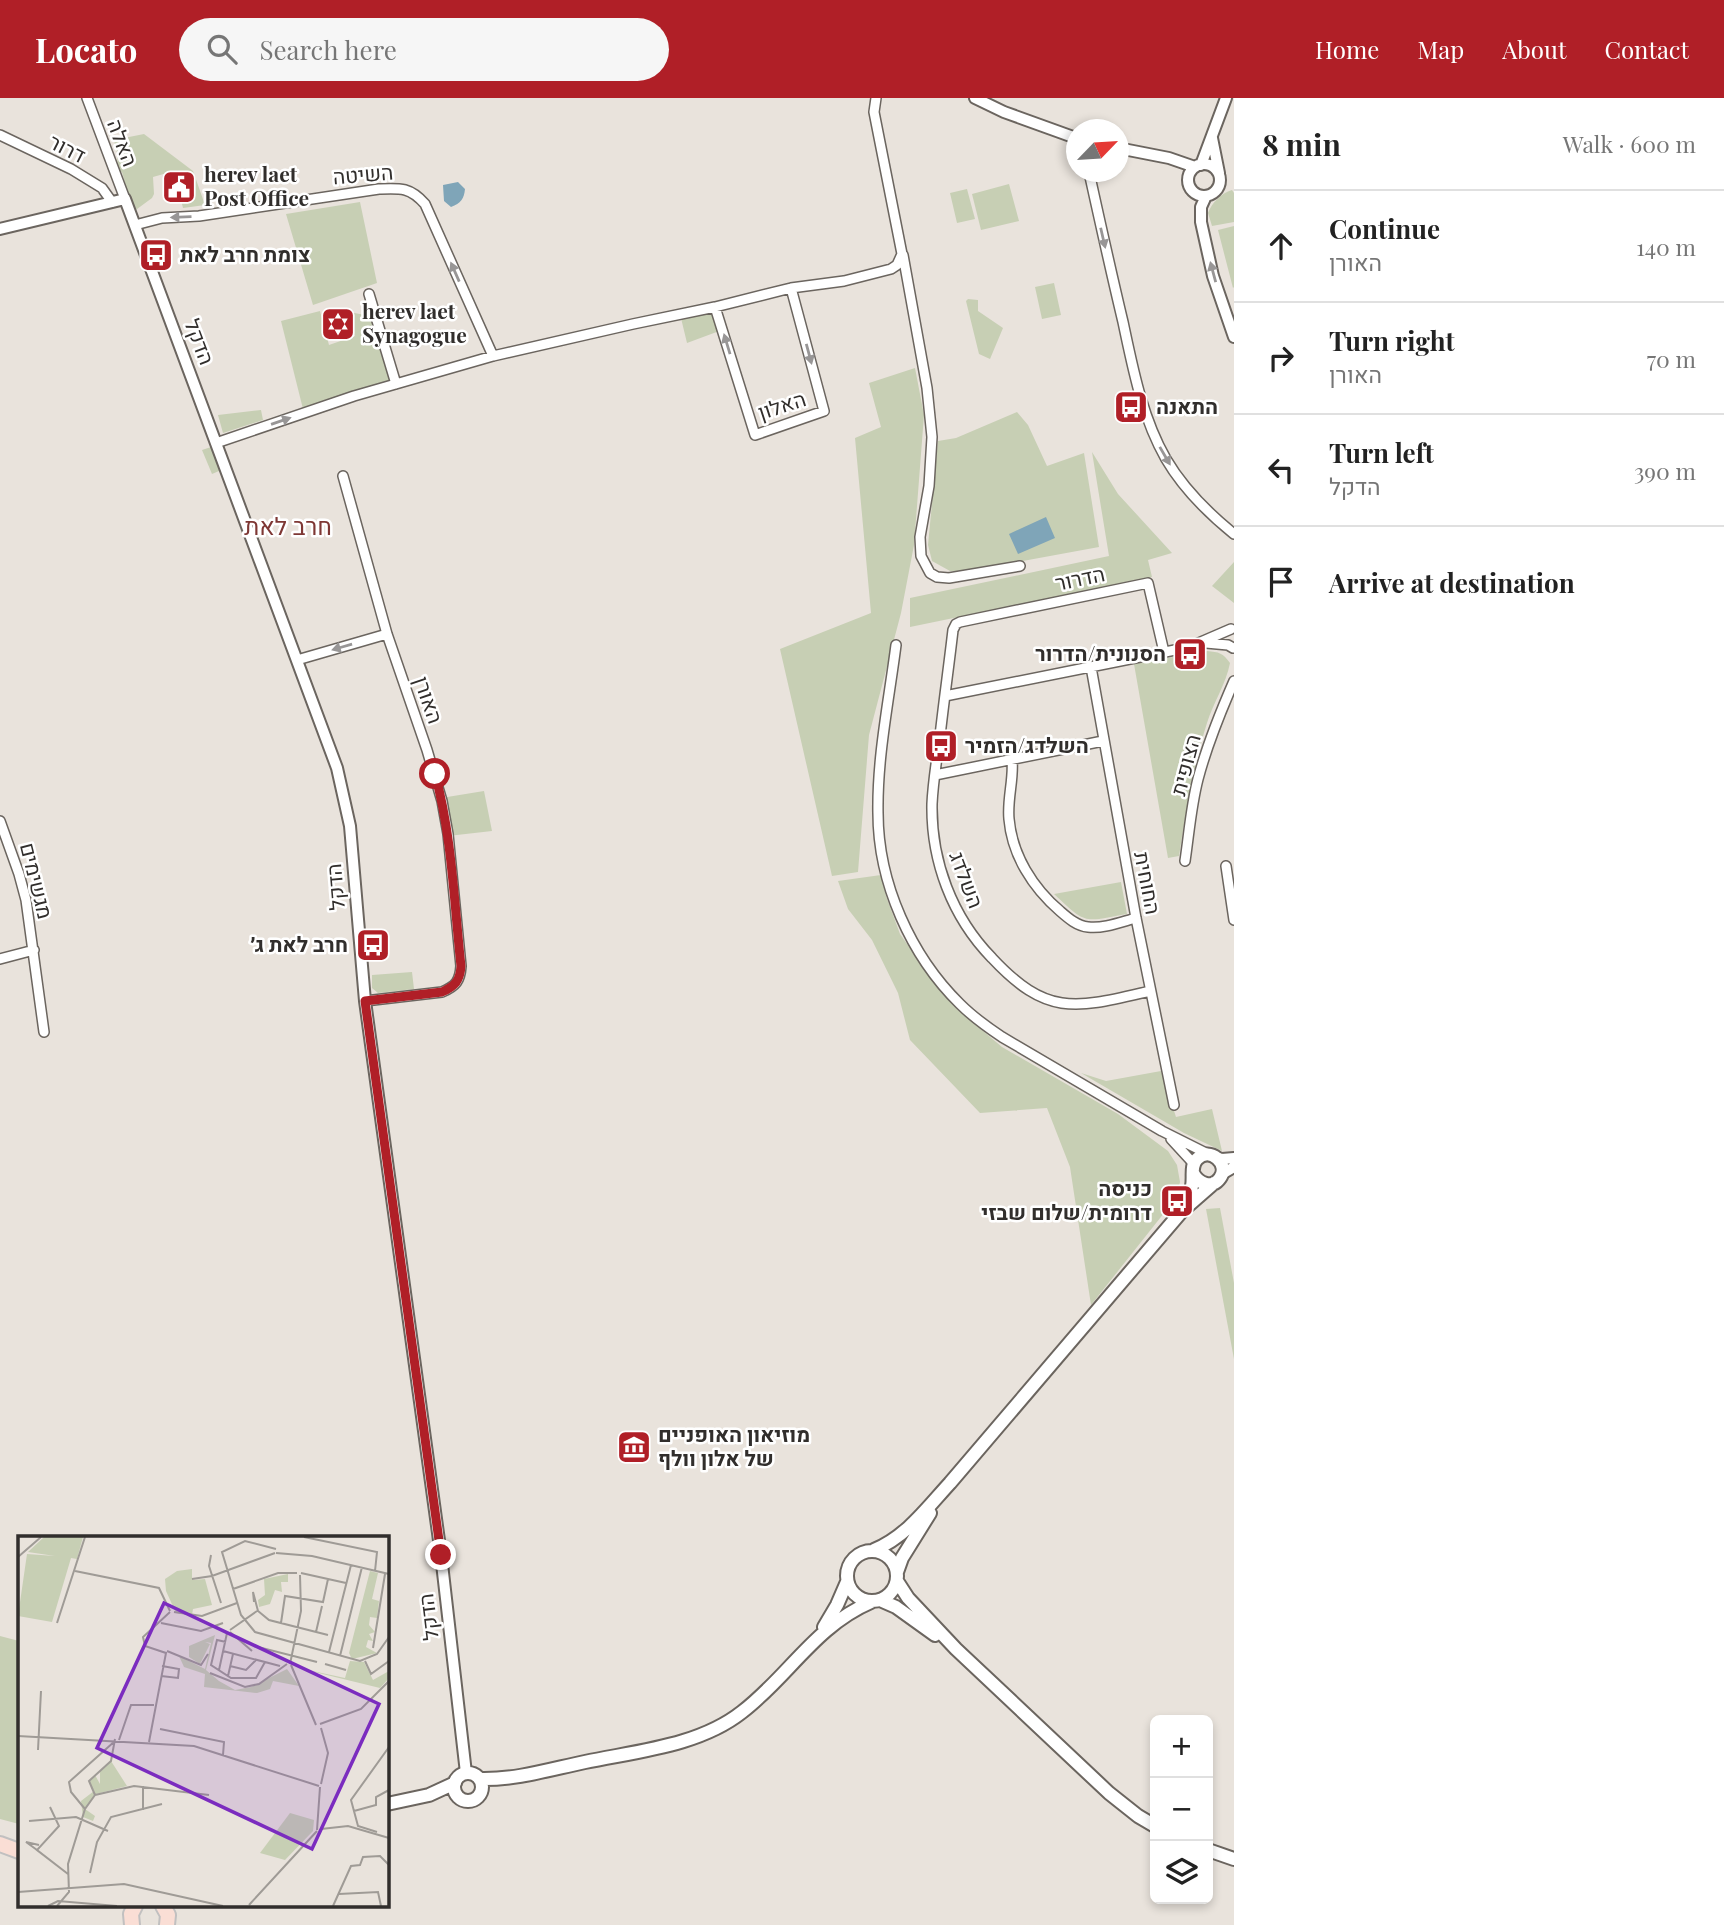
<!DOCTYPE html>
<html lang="en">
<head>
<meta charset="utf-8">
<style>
  body { margin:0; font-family:"Playfair Display",Heebo,serif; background:#f6f6f6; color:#222 }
  .controls { position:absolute; right:21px; bottom:21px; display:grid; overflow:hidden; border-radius:10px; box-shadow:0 4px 10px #0003 }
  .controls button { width:63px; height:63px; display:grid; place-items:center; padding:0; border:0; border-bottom:2px solid #e0e0e0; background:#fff; color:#222; font:35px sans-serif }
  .compass { position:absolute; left:1066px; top:21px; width:63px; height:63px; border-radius:50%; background:#fff; box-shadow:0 4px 10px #0003; rotate:65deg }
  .stop { position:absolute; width:21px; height:21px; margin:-16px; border:5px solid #b01f27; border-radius:50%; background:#fff }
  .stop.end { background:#b01f27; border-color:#fff; box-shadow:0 2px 7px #0008 }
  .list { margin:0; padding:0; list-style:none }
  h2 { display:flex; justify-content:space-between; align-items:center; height:91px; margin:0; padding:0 28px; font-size:30px }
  h2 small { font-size:23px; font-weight:400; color:#767676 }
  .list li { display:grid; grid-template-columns:46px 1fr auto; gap:21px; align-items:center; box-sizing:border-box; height:112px; padding:0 28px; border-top:2px solid #e0e0e0 }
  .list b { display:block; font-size:26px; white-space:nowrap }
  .list p { margin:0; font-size:23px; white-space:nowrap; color:#767676 }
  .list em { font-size:23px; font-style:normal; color:#767676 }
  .icon { flex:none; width:38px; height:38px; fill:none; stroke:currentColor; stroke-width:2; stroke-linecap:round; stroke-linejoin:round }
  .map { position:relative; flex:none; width:1234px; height:1827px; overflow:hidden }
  header { display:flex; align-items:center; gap:42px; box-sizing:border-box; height:98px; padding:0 35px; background:#b01f27; color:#fff }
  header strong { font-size:33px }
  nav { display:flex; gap:38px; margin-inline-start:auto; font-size:24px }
  .search { width:490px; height:63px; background:#f6f6f6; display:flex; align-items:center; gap:18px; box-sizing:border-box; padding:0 24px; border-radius:38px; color:#767676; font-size:26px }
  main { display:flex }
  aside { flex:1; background:#fff }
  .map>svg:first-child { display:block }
</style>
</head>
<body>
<header>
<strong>Locato</strong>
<div class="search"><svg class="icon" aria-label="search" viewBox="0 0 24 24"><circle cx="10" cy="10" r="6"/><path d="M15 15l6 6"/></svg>Search here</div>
<nav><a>Home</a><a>Map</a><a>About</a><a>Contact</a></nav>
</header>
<main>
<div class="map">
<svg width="1234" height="1827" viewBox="0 0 1234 1827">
  <rect width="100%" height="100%" fill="#e9e3dc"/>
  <!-- green -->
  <path fill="#c7cfb4" d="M144,36L193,73L205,107L183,110L174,73L153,79L154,96L152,100L133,114L122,74H118L117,55L114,42Z
    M1009,86L1019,123L981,132L972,96Z
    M967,91L975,121L957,125L950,95Z
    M1232,92L1234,95V124L1212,128L1208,115C1212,105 1221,95 1232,92Z
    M360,104L377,185L313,207L286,116Z
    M1234,128V189L1233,190L1218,132Z
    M1054,185L1061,217L1042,221L1035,189Z
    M968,201L978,202V213L1003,230L990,261L979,256L966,203Z
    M715,209L722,232L687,245L680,216Z
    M320,213L329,247L355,238L349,214L376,219L396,286L304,315L281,223Z
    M915,270L924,317L914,447L901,515L869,637L858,774L832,778L780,551L871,515L855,340L881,329L869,285Z
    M261,312L263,322L223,335L218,317Z
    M1017,314L1028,327L1047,368L1084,355L1099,449L964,474L950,473L932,463L928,447L938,343L956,340Z
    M217,347L226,370L212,376L202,352Z
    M1092,354L1118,396L1172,455L1148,462L1152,479L910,529V500L1109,458Z
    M1234,464V505L1212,488Z
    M1207,553C1219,554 1223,555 1230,565C1226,586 1213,605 1207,625C1193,669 1186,713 1179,758L1168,760L1134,566Z
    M484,693L492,733L448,738L441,700Z
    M881,777L886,798L900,836L929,877L957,911L1002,949L1118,1016L1168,1053L1177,1067L1180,1084L1176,1100L1091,1207L1070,1069L1047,1010L980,1015L910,942L898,895L872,842L848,811L838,783Z
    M1121,784L1127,816C1083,824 1087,827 1054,796Z
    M412,874L414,891L378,895L372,890V877Z
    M1161,973L1176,1019L1212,1011L1222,1053L1184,1035L1081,975L1106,983Z
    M1220,1110L1234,1185V1261L1206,1111Z
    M0,1538L19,1543V1726L0,1721Z"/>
  <!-- water -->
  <path fill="#7fa5b8" d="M458,84L465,91C464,101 461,105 451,109L444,103L443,87Z
    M1046,419L1055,440L1018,456L1009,436Z"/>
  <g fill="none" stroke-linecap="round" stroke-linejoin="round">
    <!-- minor casing -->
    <g stroke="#6b655f" stroke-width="12">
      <path id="minor" d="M87,0L125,101
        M0,37L71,71L102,90L112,104
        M1089,74C1100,124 1111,174 1123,224C1133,271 1142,319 1166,361C1183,390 1208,415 1234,436
        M135,127L162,120L199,118L379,91C400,90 410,89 425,106L493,258
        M903,157L927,290L932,339L929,388L920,439L921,458L930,475L937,479L949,480L1020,468
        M369,196L396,286
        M715,209L755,337L824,313L791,190
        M216,345L354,298L493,258L633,226L715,209L791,190L844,183L891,171L897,167L902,156L874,14L876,0
        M343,378L387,536L427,652L442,703L448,736L461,868C460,883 456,888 442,894L365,903
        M1206,545L1228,547L1233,550
        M896,547C889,602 877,659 878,715C878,785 911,858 960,906C973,919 987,929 1002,939L1162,1033L1208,1056
        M297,562L387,536
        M1091,569L1136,820L1174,1007
        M945,598L1180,551L1194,547L1231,531
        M1012,662C1014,681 1007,701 1009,721C1012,757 1033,790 1060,813C1068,820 1077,828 1088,829C1103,831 1121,824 1136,820
        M935,677L1103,643
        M0,723L19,776L26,802L44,934
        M1185,763C1189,736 1191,708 1198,681C1207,647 1220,615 1234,583
        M1226,768L1234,822
        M0,861L34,852
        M1150,893C1077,910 1048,920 992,860C952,819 931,763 932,706C933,683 937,660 940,638C944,602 949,567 953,532L956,526L960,524L1148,485L1164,554
        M1171,1041L1194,1066"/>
    </g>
    <!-- tertiary casing -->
    <g stroke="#6b655f" stroke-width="14">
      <path id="tertiary" d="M975,0L1004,14L1076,40
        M1212,40L1219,75
        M1118,50L1169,60L1195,69
        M1188 82a16 16 0 1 1 32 0a16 16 0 1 1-32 0Z
        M1201,67L1226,0
        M1206,98L1201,109V124L1213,178L1234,239
        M0,131L125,101L337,670L350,728L365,903L441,1457L466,1675
        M1217,1060L1222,1061L1234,1060
        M1222,1076L1234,1069"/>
    </g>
    <!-- secondary casing -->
    <g stroke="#6b655f" stroke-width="16">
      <path id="secondary" d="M1185,1109C1188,1102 1191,1095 1192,1088C1194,1079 1190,1068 1197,1061C1210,1048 1230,1066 1220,1080C1212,1092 1198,1085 1193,1075
        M874,1452C906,1439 927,1410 950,1385L1182,1113L1214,1085
        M847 1478a25 25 0 1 1 50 0a25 25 0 1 1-50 0Z
        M897,1474L902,1460L930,1415
        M897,1483L908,1500L956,1551L1109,1695L1138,1718L1155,1728
        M880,1502L896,1509L935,1537
        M824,1529L837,1507L847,1484
        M454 1689a14 14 0 1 1 28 0a14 14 0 1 1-28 0Z
        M480,1681C516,1682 551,1671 585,1664C637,1653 699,1648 742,1614C788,1579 815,1528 871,1504
        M387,1706L429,1697L455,1685
        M1208,1752L1234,1761"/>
    </g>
    <!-- primary casing -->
    <g stroke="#c1c0c0" stroke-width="18">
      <path id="primary" d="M0,1746L19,1753
        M163,1808L168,1817L167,1827
        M132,1827L131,1816L135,1808"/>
    </g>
    <!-- minor -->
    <use href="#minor" stroke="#fff" stroke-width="9"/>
    <!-- tertiary -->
    <use href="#tertiary" stroke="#fff" stroke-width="10"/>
    <!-- secondary -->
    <use href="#secondary" stroke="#fff" stroke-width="12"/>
    <!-- primary -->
    <use href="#primary" stroke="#faded5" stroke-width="14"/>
  </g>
  <!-- one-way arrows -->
  <defs><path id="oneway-solid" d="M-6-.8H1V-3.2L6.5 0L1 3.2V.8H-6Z" transform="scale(1.75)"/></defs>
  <g fill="#989696">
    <use href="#oneway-solid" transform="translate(181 119) rotate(178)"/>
    <use href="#oneway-solid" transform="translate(1103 140) rotate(77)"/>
    <use href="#oneway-solid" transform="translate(455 174) rotate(-114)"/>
    <use href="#oneway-solid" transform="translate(1213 174) rotate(-105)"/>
    <use href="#oneway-solid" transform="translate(727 246) rotate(-107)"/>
    <use href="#oneway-solid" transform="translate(809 256) rotate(75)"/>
    <use href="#oneway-solid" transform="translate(281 323) rotate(-19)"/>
    <use href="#oneway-solid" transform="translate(1165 358) rotate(60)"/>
    <use href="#oneway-solid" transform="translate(342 549) rotate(164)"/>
  </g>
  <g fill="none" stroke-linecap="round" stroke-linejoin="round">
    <!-- route -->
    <path stroke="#b01f27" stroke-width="9" d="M435,676C452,738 454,804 461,868C460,883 455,888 442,894L365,903L441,1457"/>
  </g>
  <!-- icons -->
  <defs>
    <g id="civic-square" transform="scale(1.75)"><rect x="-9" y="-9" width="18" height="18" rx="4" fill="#b01f27" stroke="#fff"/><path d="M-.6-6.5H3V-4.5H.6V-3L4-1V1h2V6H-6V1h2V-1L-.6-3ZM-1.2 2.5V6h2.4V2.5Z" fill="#fff"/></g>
    <g id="bus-square" transform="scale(1.75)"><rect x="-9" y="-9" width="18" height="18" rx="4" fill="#b01f27" stroke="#fff"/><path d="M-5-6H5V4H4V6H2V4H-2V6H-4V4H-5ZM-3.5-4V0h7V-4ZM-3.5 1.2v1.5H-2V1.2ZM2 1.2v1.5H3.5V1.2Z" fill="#fff"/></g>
    <g id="synagogue-square" transform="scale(1.75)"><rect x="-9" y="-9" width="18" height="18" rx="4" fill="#b01f27" stroke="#fff"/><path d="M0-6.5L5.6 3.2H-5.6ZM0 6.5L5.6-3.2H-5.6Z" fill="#fff"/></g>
    <g id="museum-square" transform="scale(1.75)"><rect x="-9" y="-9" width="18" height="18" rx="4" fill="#b01f27" stroke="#fff"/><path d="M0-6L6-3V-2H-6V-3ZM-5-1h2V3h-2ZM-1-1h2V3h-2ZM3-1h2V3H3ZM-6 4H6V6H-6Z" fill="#fff"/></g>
  </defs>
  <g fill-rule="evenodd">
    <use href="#civic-square" x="179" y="89"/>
    <use href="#bus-square" x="156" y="157"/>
    <use href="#synagogue-square" x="338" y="226"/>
    <use href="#bus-square" x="1131" y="309"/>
    <use href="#bus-square" x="1190" y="556"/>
    <use href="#bus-square" x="941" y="648"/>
    <use href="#bus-square" x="373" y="847"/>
    <use href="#bus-square" x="1177" y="1103"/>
    <use href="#museum-square" x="634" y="1349"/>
  </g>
  <g text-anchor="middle" stroke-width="5" stroke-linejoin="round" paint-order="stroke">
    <!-- street labels -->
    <g font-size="21" fill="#312e2c" stroke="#fff">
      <text transform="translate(122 45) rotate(69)" y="7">האלה</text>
      <text transform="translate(67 51) rotate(27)" y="7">דרור</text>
      <text transform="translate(363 77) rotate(-5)" y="7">השיטה</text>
      <text transform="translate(199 244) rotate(69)" y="7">הדקל</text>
      <text transform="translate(782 308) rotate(-18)" y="7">האלון</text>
      <text transform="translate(1080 481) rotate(-12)" y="7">הדרור</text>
      <text transform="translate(428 602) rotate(71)" y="7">האורן</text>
      <text transform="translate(1186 667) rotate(-75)" y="7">הצופית</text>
      <text transform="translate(966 782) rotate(69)" y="7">השלדג</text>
      <text transform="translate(36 783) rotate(76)" y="7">מגשימים</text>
      <text transform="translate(1147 785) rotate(79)" y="7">החוחית</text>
      <text transform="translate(336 789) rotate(-95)" y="7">הדקל</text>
      <text transform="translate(429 1519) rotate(-97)" y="7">הדקל</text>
    </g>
    <!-- poi labels -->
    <g font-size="21" font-weight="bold" fill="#312e2c" stroke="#fff" text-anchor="start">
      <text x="204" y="84">herev laet<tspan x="204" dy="24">Post Office</tspan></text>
      <text x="180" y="164">צומת חרב לאת</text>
      <text x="362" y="221">herev laet<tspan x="362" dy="24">Synagogue</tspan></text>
      <text x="1156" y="316">התאנה</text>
      <text x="1166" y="563" text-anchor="end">הסנונית/הדרור</text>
      <text x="965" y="655">השלדג/הזמיר</text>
      <text x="348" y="854" text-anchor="end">חרב לאת ג׳</text>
      <text x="1152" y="1098" text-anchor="end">כניסה<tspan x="1152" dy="24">דרומית/שלום שבזי</tspan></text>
      <text x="658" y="1344">מוזיאון האופניים<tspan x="658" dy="24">של אלון וולף</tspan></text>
    </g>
    <!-- quarter labels -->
    <g font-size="24" fill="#7e3734" stroke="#fff">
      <text x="288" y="437">חרב לאת</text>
    </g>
  </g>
  <!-- overview -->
  <g transform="translate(18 1438)">
    <rect width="371" height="371" fill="#e9e3dc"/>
    <path d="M26,1H65L59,23L53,22L34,86L0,80L9,18L37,20L10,16ZM174,33V44L187,43L194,69L175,73L174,79L158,77L148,55L147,43L159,35ZM352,35L360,37L354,63L361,65L359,82L352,81L351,89L357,96L351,98L355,105L350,104L348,111L359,117L334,123L331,117ZM270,38V46H263L264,56L257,54L252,68L241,71L240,64L247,59L246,43ZM197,99L188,134L201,145L217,154L233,151L269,133L281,150L255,145L252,153L239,157L186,151L187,138L166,131L161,120L187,133L193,107L187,106L192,108L182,128L171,121V110ZM332,125L346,126L355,144L371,135V142L362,152L276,131L327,142ZM93,225L109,250L78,258L67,273L77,280L75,285L65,281L63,265L76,255L71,245L77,239L82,248V235ZM272,277L296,284L295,295L267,324L242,317Z" fill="#c7cfb4"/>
    <path fill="none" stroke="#9f9b96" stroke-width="2" d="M286,1L359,16L357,35M258,13L227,5L204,16L223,79L237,96L342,125L359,118L371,101M258,17L294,20L371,38M193,19L191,30L203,67M0,21L23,1M57,35L141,52L152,75M283,37L328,47M174,43L194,40L257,17M215,53L260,37H279M236,66L235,56L240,75L251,84L310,99M156,76L184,80L219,67M39,87L67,1M143,87L183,95L205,87M263,87L267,60L305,66L310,43M212,94L239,75M212,96L234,115M298,96L304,70M208,106L199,104L193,129L213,142H238L247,126M236,110L299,126M355,112L367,38M149,115L183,129L190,118M205,115L262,130M311,116L333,29M322,120L344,31M347,125L353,138L371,125M272,128L283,75L282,39M307,128L328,134M273,129L298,189M212,130L228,134L238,124M201,134L209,97M192,137L227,151L241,148L269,128M143,140L160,142L161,133L144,130M210,140L215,118M302,188L343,173L371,145M142,193L206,206L205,219M0,200L176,210L301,250M101,204L113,169H136M131,206L148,117L127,110L125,101L152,76M20,214L23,155M303,248L310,217L303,192M125,250V274M77,259L116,250L191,259M32,271L41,290L19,314L50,338M67,273L53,256L51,246L97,205M336,275L358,269V261L371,254M11,285L58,281L90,295M303,293L330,290L371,302M299,294L302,251M359,296L340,290L333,264L371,211M19,314L8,306L21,309M72,337L79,306L93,281L144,268M0,356L106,348L205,370M321,358L360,356L363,370M231,369L299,295M30,370L40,365L99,370M39,370L51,356L50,328L67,273L77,259L71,245L93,225L97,203M315,370L333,330L342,329L345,321L362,320L371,329"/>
    <path fill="#7b2cbf" fill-opacity="0.15" stroke="#7b2cbf" stroke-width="3.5" d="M146,67L361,168L294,313L79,212Z"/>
    <rect width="371" height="371" fill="none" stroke="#312e2c" stroke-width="3.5"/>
  </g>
</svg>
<div class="controls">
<button>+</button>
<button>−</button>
<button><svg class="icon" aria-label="layers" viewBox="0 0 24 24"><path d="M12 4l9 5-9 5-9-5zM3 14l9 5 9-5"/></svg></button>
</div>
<svg class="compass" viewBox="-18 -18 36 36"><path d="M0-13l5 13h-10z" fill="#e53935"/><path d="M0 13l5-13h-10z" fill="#767676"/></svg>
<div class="stop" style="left:435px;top:676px"></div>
<div class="stop end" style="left:441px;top:1457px"></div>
</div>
<aside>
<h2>8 min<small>Walk · 600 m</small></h2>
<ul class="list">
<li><svg class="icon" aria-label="ahead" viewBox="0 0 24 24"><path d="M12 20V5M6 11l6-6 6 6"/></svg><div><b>Continue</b><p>האורן</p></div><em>140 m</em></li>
<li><svg class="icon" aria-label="right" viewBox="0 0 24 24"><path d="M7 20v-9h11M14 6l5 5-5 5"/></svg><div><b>Turn right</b><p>האורן</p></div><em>70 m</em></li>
<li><svg class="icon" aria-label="left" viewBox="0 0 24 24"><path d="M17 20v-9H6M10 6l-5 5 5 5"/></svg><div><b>Turn left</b><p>הדקל</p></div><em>390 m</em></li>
<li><svg class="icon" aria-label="arrive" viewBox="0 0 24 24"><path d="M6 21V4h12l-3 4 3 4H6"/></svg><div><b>Arrive at destination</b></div></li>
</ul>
</aside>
</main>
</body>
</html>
